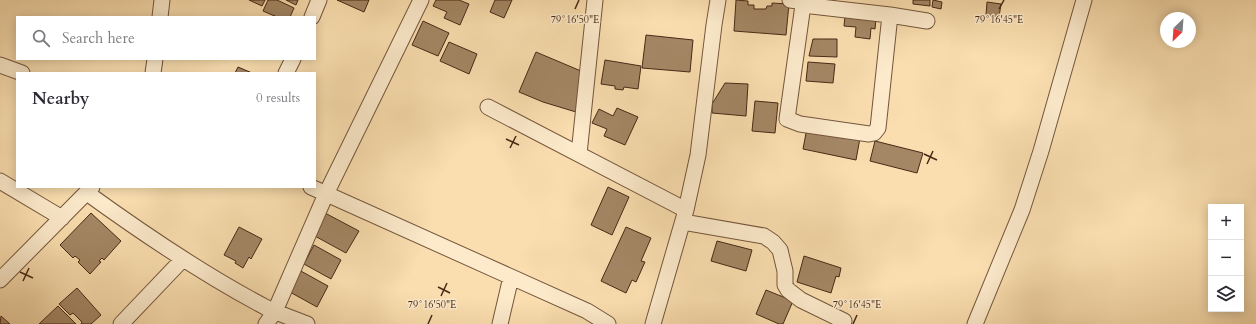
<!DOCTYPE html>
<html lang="en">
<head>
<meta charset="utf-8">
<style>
  body { margin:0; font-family:Cardo,serif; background:#f2f2f3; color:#2b2b33 }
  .controls { position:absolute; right:12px; bottom:12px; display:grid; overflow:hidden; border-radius:0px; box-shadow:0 2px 10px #0003 }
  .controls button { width:36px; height:36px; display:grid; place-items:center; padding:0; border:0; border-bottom:1px solid #e1e1e2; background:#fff; color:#2b2b33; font:20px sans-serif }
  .compass { position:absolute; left:1160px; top:12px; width:36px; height:36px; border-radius:50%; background:#fff; box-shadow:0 2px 10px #0003; rotate:205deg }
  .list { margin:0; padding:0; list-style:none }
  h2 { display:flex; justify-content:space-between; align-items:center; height:52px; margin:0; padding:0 16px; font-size:17px }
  h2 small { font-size:13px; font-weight:400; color:#7c7c81 }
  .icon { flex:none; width:22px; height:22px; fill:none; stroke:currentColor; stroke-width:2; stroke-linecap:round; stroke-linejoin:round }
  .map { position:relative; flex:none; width:1256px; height:324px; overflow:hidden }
  .search { position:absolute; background:#fff; box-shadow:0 2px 10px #0003; left:16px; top:16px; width:300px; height:44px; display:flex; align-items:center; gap:10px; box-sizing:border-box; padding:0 14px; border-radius:0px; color:#7c7c81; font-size:15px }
  .panel { position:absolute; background:#fff; box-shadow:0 2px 10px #0003; left:16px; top:72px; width:300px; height:116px; border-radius:0px }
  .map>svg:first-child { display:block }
</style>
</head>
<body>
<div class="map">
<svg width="1256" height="324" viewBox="0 0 1256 324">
  <rect width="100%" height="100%" fill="#fadeaf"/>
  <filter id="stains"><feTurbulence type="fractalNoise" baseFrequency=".005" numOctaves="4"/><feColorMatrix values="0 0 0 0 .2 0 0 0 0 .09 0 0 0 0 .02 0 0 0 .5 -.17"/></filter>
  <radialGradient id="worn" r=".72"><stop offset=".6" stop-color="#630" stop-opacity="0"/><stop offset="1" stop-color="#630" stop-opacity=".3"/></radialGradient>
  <!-- building -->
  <path fill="#a48765" stroke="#472915" d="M249,0H265L262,6Z
    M268,0H277L294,8L290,17H277L263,11Z
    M286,0H298L296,5Z
    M337,0H369L364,12Z
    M436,0H459L469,4L460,25L444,18L447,12L433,6Z
    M495,0H512L504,18L490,12Z
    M736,0L748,1V5H754V9H766L767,6H772V3L789,4L786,35L734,31Z
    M913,0H930V6L913,4Z
    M933,0L942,2L941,9L932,7Z
    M987,2L1001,4L999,17L986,15Z
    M845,16L876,19L875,29L871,28L870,39L855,37L856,27L844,26Z
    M423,21L449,33L438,56L412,45Z
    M646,35L693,40L690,72L642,68Z
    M813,39H837V57L809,56Z
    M449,42L477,54L469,74L440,61Z
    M536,52L581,71L576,112L543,102L519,92Z
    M605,60L641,66L638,89L624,87L623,90L615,89V86L601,84Z
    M808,62L835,64L833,83L806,81Z
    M238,67L252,73H235Z
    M725,83L748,84L746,116L712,113V104Z
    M755,101L778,103L775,133L752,131Z
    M617,108L638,117L625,145L604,136L607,129L592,123L599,109L613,116Z
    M807,128L860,138L856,160L803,149Z
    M875,141L923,153L917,173L870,161Z
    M608,187L629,197L612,235L591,225Z
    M91,213L121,241L104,260L102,258L99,261L101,262L90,274L78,262L80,260L75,256L73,258L60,245Z
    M325,213L359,231L346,253L313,235Z
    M239,227L262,239L251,259L249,257L243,268L235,263L236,261L224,255Z
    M626,227L651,238L641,261L645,262L636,282L632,280L626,293L601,281Z
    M717,241L752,250L746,271L711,261Z
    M314,245L341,260L331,279L304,264Z
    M804,256L841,268L839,277L836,276L831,293L797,282Z
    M299,270L328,286L317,307L288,291Z
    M77,288L101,315L91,324H81L82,322L73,313L70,315L59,304Z
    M766,290L793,301L783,324H779L756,314Z
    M58,306L76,324H39Z
    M1,316L10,324H0Z"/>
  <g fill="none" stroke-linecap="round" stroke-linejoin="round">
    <!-- street casing -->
    <g stroke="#74563c" stroke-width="17">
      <path id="street" d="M790,0L798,1L803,5L890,15L927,21
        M803,5L787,119L800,124L869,134L874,133L878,128L890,15
        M160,17L162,0
        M312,17L319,0
        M0,65L22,73
        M153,73L155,59
        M286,73L293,59
        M488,107L686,210
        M579,154L595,0
        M0,181L62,218
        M311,187L587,311L608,324
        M87,193C145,235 204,275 267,308C280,314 294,319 307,324
        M683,222L764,236L773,242L780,250L785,271V285L788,290L801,300L844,321
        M0,280L92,187
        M121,324L183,259
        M266,324L275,311L326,194L421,0
        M500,324L511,277
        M653,324L686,210L698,155L714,25L718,0
        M975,324L1022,210L1041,151L1084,0"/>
    </g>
    <!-- street -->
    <use href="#street" stroke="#fceacb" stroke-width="15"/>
  </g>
  <!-- ticks -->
  <path fill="none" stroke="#472915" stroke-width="1.5" d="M575,9L579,0M999,9L1004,0M506,139L519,145M510,148L516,136M924,154L937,160M927,164L933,151M20,272L33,278M23,281L29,268M438,287L450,293M441,296L447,283M428,324L432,315M853,324L857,315"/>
  <g font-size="10" text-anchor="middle" fill="#472915" stroke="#fceacb" stroke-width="3" stroke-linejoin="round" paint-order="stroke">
    <text x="575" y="23">79°16'50"E</text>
    <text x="999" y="23">79°16'45"E</text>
    <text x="432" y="308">79°16'50"E</text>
    <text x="857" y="308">79°16'45"E</text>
  </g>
  <rect width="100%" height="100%" filter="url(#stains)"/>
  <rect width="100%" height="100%" fill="url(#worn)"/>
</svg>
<div class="controls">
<button>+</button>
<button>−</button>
<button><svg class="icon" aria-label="layers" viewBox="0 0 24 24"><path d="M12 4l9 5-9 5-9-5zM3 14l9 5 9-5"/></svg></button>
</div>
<svg class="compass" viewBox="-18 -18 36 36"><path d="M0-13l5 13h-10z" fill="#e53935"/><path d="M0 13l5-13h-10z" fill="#7c7c81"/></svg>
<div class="search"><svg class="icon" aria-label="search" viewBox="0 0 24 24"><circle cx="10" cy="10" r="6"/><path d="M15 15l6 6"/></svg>Search here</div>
<section class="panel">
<h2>Nearby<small>0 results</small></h2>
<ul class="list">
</ul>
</section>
</div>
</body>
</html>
